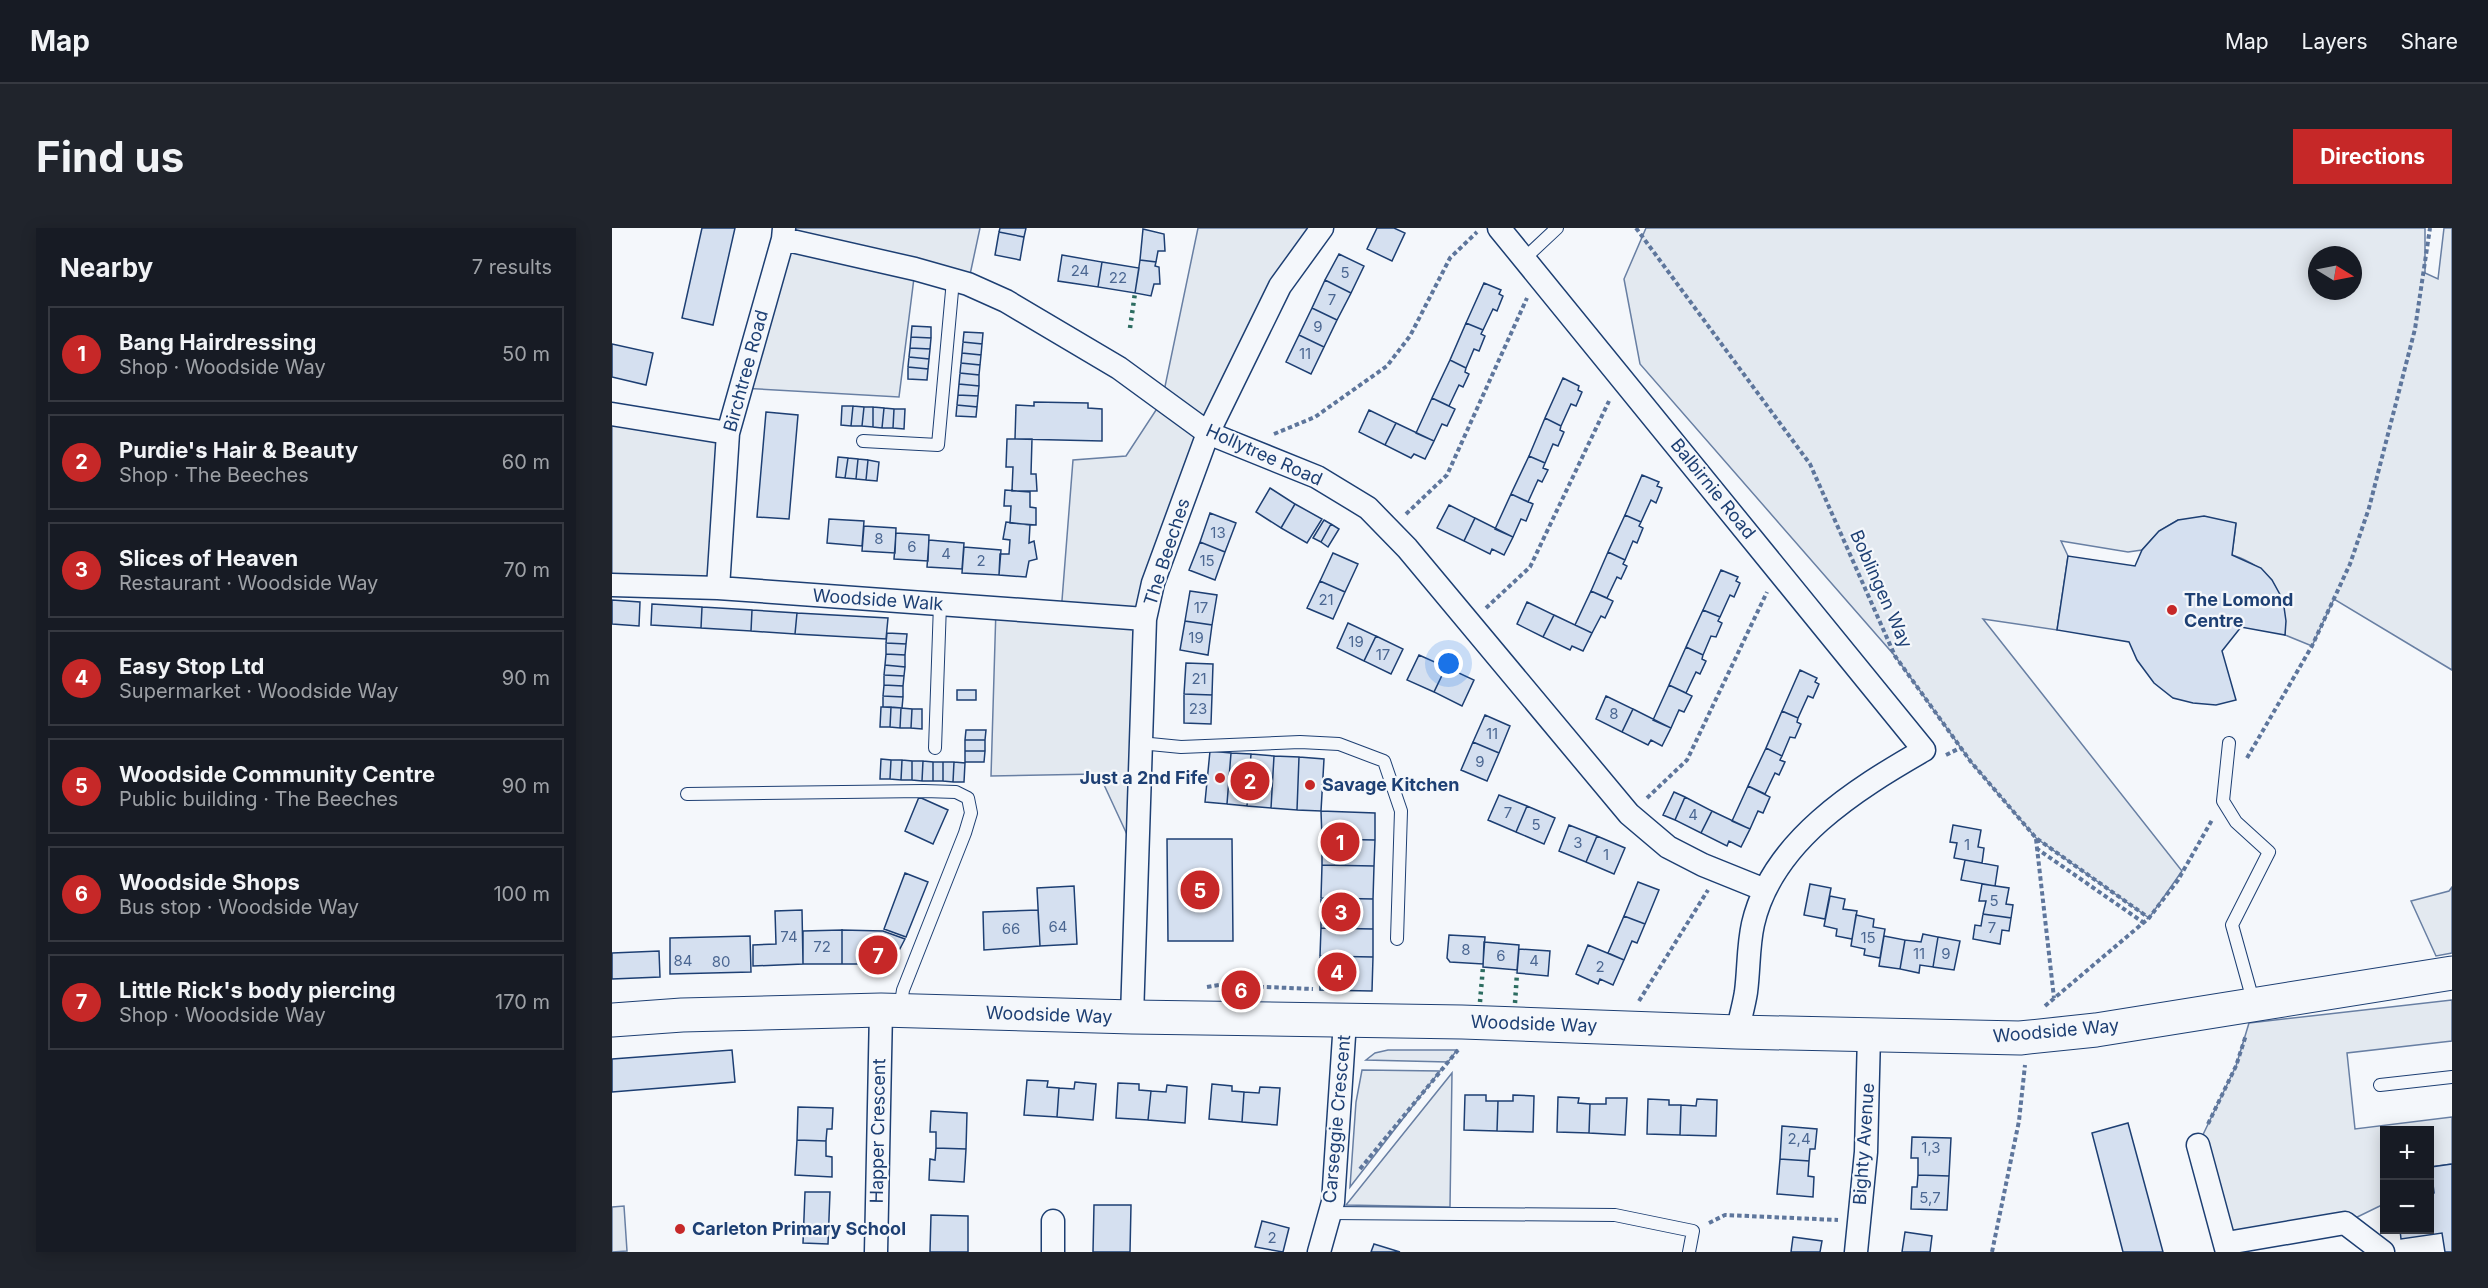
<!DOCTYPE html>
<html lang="en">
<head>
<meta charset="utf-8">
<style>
  body { margin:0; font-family:Inter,sans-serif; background:#20242c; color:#f1f3f6 }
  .controls { position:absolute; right:18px; bottom:18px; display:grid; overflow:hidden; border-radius:0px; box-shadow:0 3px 15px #0003 }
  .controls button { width:54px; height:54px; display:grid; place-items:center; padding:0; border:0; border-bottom:2px solid #363941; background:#171b24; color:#f1f3f6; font:30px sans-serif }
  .compass { position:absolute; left:1696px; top:18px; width:54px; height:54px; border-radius:50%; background:#171b24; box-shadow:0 3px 15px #0003; rotate:100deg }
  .you { position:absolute; left:837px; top:436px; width:21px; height:21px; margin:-15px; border:4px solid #fff; border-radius:50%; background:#1a73e8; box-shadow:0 0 0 9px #1a73e833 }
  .badge { display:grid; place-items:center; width:39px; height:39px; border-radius:50%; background:#c62828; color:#fff; font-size:20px; font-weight:700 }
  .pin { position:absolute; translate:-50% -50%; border:3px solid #fff; box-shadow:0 2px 6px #0006 }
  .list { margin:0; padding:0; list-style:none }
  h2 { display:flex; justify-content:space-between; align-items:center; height:78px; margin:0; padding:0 24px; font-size:26px }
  h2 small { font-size:20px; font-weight:400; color:#9ea1a6 }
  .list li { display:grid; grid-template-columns:39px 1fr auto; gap:18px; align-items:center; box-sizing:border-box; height:96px; margin:0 12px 12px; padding:0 12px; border:2px solid #363941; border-radius:0px }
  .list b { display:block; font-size:22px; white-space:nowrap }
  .list p { margin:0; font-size:20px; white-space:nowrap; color:#9ea1a6 }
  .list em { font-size:20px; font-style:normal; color:#9ea1a6 }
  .map { position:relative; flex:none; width:1840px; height:1024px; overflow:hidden; border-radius:0px }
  header { display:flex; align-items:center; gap:36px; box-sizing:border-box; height:84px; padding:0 30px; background:#171b24; border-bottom:2px solid #363941 }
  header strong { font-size:28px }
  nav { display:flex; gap:33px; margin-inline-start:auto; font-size:21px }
  .intro { display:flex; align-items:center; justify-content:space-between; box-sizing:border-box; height:144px; padding:0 36px }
  h1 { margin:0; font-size:42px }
  .button { padding:15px 27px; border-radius:0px; background:#c62828; color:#fff; font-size:21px; font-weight:700 }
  main { display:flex; gap:36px; padding:0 36px }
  aside { flex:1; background:#171b24; border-radius:0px; box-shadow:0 3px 15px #0003 }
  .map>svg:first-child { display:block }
</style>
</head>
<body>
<header>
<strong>Map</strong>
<nav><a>Map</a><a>Layers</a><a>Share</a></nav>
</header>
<div class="intro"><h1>Find us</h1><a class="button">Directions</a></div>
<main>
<aside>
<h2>Nearby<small>7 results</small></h2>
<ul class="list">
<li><span class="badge">1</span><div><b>Bang Hairdressing</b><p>Shop · Woodside Way</p></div><em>50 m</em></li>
<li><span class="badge">2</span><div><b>Purdie's Hair &amp; Beauty</b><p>Shop · The Beeches</p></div><em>60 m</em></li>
<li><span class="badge">3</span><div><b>Slices of Heaven</b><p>Restaurant · Woodside Way</p></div><em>70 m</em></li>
<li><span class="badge">4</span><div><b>Easy Stop Ltd</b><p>Supermarket · Woodside Way</p></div><em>90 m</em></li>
<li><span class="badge">5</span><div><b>Woodside Community Centre</b><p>Public building · The Beeches</p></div><em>90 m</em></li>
<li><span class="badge">6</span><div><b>Woodside Shops</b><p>Bus stop · Woodside Way</p></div><em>100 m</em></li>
<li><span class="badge">7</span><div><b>Little Rick's body piercing</b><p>Shop · Woodside Way</p></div><em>170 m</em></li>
</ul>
</aside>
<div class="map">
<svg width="1840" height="1024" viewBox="0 0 1840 1024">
  <rect width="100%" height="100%" fill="#f4f7fb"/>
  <!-- green -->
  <path fill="#e3e9f0" stroke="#687fa3" stroke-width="1.5" fill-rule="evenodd" d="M172,0H368L356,56L303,42L287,169L128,160Z
    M586,0H710L668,58L541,355L524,626L487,546L379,548L384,380L449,385L461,232L514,228L550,173Z
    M1034,0H1813V45L1826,51L1832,0H1840V442L1722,371L1700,418L1673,407C1675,368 1659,339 1620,327L1624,296L1566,292L1547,303L1530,322L1516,324L1449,313L1456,328L1445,402L1371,391L1570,643L1537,690L1424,610L1359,534L1283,428L1028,136L1012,51ZM1705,27H1741V63H1705Z
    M0,186L116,205L106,360L0,357Z
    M1840,659V725L1824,728L1799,673L1837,663Z
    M1840,772V813L1735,825L1743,901L1840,889V936L1819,939L1822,965L1818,966V902H1772V976L1733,995L1615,1015L1586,917L1624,838L1637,795Z
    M776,822H845L836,834L754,832L763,825Z
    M750,842L828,843L738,959L744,874Z
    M840,845L838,979L734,977Z
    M12,978L15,1023L0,1024V979Z"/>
  <!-- building -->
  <path fill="#d5e0f0" stroke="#1d3f73" stroke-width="1.5" d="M90,0H123L101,97L70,90Z
    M388,0H414L412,9L387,4Z
    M765,0H782L793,5L780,33L755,21Z
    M531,1L552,6L553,23H546L544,34L528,32Z
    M387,4L412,9L408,32L383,27Z
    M727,26L752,38L739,65L713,52Z
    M450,27L490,34L486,59L446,53Z
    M528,32L544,34L543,38L547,39L548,56H542L539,68L523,65Z
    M490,34L527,40L523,65L486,59Z
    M713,52L739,65L725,92L700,80Z
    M872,55L889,62L887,66L891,68L885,83L881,81L871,102L854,95Z
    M700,80L725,92L712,119L687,107Z
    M854,95L871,102L869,106L873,108L867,123L862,121L854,140L838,132Z
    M300,98L319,99V110L299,109Z
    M352,104L371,105L370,116L351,114Z
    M687,107L712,119L699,146L674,134Z
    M299,109L319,110L318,121L298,120Z
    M351,114L370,116L369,127L350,125Z
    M0,116L41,125L34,157L0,149Z
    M298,120L318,121L317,131L297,129Z
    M350,125L369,127L368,137L349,135Z
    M297,129L317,131L316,141L296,139Z
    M838,132L854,140L853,144L857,146L851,159L847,157L837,178L820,170Z
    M349,135L368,137L367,147L348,145Z
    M296,139L316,141L315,152L296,151Z
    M348,145L367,147V158L347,156Z
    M951,150L967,158L966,162L970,164L964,178L959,176L949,198L933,190Z
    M347,156L367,158L366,168L346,167Z
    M346,167L366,168L365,179L345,177Z
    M820,170L843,181L835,198L830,196L822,213L804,205Z
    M422,174L476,175V180L490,181V213L403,211L404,177L422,178Z
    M345,177L365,179L364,189L344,188Z
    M230,178H241L239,198L229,197Z
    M241,178L252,179L250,198H239Z
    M252,179H261V199L250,198Z
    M261,179L272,180L270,200L261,199Z
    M272,180L282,181L281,200H270Z
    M282,181H293L292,201L281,200Z
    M757,182L784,195L773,217L747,204Z
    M154,184L186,187L177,291L145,289Z
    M933,190L949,198L948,202L952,204L946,218L941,216L933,235L917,228Z
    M784,195L822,213L813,231L802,226L799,230L773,217Z
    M395,211H420L419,246H424L425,263H400L401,239H394Z
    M917,228L933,235L931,240L936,242L930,254L926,252L916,274L899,266Z
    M226,229L236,230L233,250L224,249Z
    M236,230L246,231L244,251L233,250Z
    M246,231L256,232L254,252L244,251Z
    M256,232L267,234L265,253L254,252Z
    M1030,247L1047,254L1045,258L1050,260L1044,275L1039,272L1029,294L1013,287Z
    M658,260L683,276L669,300L644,284Z
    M393,262L418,264V279L424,280V297L398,295L399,278H392Z
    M899,266L921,276L914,293L909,291L901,309L883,301Z
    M683,276L710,291L695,315L669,300Z
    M837,277L863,290L852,313L825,300Z
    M598,285L624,295L613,324L588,314Z
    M1013,287L1029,294L1027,298L1031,300L1025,315L1021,313L1013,332L996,324Z
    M1592,288L1624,295L1620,327L1649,340L1660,352L1671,372L1674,393L1673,407L1629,399L1610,423L1624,472L1604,477L1581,475L1561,470L1542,455L1525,432L1517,414L1445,402L1456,328L1523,338L1530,322L1547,303L1566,292Z
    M863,290L901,309L892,327L880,321L878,326L852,313Z
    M217,291L252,293L250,318L215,315Z
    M712,292L719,296L709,314L701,310Z
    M394,294L418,297L417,315L422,313L425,331L417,333L414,349L387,347L388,326H397L398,312L391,311Z
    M719,296L727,301L716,319L709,314Z
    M252,298L284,300L283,325L250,323Z
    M284,305L317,307L316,333L282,331Z
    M317,312L352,315L350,341L315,339Z
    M588,314L613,324L603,352L577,342Z
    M352,319L389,322L387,347L350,345Z
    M996,324L1013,332L1011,336L1015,338L1009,351L1005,349L995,370L979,363Z
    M721,325L746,336L733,364L708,353Z
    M1109,342L1126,349L1124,353L1128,355L1122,369L1118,367L1108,389L1091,382Z
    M708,353L733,364L721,391L695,380Z
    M578,363L605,367L600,397L573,393Z
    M979,363L1001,373L993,390L989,388L980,405L963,397Z
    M0,372L28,374L27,398L0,396Z
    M915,374L942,387L931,409L905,396Z
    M40,376L90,379L89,400L39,397Z
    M90,379L140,382L139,403L89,400Z
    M140,382L185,385L183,406L139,403Z
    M1091,382L1108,389L1106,393L1110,395L1104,409L1099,408L1091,427L1074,419Z
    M185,385L276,390L274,411L183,406Z
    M942,387L980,405L971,423L960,418L958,422L931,409Z
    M573,393L600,397L596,427L568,422Z
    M736,395L764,408L752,433L725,420Z
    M275,405L295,406L294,416L274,415Z
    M764,408L791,421L779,446L752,433Z
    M274,415L294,416L293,427L274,426Z
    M1074,419L1091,427L1090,431L1094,433L1088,446L1084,444L1074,465L1057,457Z
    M274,426L293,427V439L273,437Z
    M807,427L834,439L822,464L795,452Z
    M574,435L601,436L600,467L572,466Z
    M273,437L293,439L292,448L272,447Z
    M834,439L862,452L850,478L822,464Z
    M1188,442L1205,450L1203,454L1207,456L1201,470L1196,468L1186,490L1170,483Z
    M272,447L292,448L291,458L272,457Z
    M272,457L291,458V469L271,468Z
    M1057,457L1080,468L1072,484L1067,482L1059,500L1041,492Z
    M345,462H364V472H345Z
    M572,466L600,467L599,496L572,495Z
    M271,468L291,469L290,480L271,479Z
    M994,468L1021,481L1010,504L984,491Z
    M269,479H279L278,499H268Z
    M279,479L289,480L288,500L278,499Z
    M289,480L300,481L299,500H288Z
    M300,481H310V501L299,500Z
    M1021,481L1059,500L1050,518L1039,512L1036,517L1010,504Z
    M1170,483L1186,490L1185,494L1189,496L1183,510L1178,509L1170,528L1154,520Z
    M873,487L898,498L887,525L861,514Z
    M354,502H374L373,512H353Z
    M353,512H373V523H353Z
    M861,514L887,525L875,553L849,542Z
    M1154,520L1170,528L1168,532L1173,534L1167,547L1163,545L1153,566L1136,558Z
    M353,523H373L372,534H353Z
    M598,523L619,525L615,576L593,574Z
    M619,525L639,526L635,578L615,576Z
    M639,526L662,528L659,580L635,578Z
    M662,528L687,529L685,582L659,580Z
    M687,529L712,531L709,583L685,582Z
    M269,531L279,532L278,551H268Z
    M279,532H290L289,552L278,551Z
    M290,532L300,533V552H289Z
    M300,533H311L310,553L300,552Z
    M311,533L321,534V553H310Z
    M321,534H331V553H321Z
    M331,534H342L341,554L331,553Z
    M342,534L353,535L352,554H341Z
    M1136,558L1158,569L1151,585L1146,583L1138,601L1120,593Z
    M1062,564L1073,569L1063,592L1051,587Z
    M887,567L915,578L904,604L876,592Z
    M307,569L336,582L321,616L293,603Z
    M1073,569L1100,583L1089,605L1063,592Z
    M915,578L943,590L932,616L904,604Z
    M709,583L763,585V612L710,611Z
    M1100,583L1138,601L1129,619L1117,613L1115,618L1089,605Z
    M957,597L985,608L974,634L947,623Z
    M1341,597L1369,602L1366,619L1372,620L1370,635L1342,630L1345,615L1338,614Z
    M985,608L1013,620L1002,646L974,634Z
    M555,611H620L621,713H556Z
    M710,611L763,612L762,638L710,637Z
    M1353,632L1386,638L1383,658L1349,652Z
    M710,637L762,638L761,671L709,670Z
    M293,645L316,654L294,709L272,701Z
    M1026,654L1047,662L1033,696L1012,688Z
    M1198,656L1219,660L1213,691L1192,687Z
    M1370,656L1397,660L1394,676L1401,677L1399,690L1371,686L1374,673H1367Z
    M462,658L465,716L428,718L425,660Z
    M1218,668L1233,671L1231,681L1245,683L1240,711L1224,708L1225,701L1212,698Z
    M709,670L761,671V701L709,700Z
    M190,682L191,736L141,738V717L164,716L163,683Z
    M426,682L428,718L372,722L371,684Z
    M1371,686L1399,690L1397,703L1390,702L1388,716L1361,711L1363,697L1369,698Z
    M1244,687L1262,691L1261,699L1273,701L1268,730L1252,727L1253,721L1239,718Z
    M1012,688L1033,696L1025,715L1020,713L1012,732L996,725Z
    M709,700L761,701V729L708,728Z
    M230,702L271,703L293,711L280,736H230Z
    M230,702V736H191V703Z
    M1311,706L1326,709L1321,739L1308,737L1307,745L1288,741L1293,712L1309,714Z
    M837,707L873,709L871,736L838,734L835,730Z
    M138,708L139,744L58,746V710Z
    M1272,708L1293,712L1288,741L1267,738Z
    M1326,709L1348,713L1342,742L1321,739Z
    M872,714L907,717L905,742L871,739Z
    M976,717L1012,732L1001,757L988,751L986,756L964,746Z
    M907,721L938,723L936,748L905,745Z
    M47,723L48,749L0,751V725Z
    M708,728L761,729L760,763L708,762Z
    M120,822L123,854L0,864V831Z
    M415,852L436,853L435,859L447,860L445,889L412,887Z
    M463,854L484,856L481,892L445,889L447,860L462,861Z
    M506,855L527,856V862L539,863L536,892L504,890Z
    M600,856L620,858V863L632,864L630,894L597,891Z
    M555,857L575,859L573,895L536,892L539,863L554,864Z
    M648,859L668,860L665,897L630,894L632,864L647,865Z
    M853,867H874V873H886L885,903L852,902Z
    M901,867L922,868L921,904L885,903L886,873H901Z
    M946,869L967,870L966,875L978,876L977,905L945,904Z
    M994,870H1015L1013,907L977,905L978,876H994Z
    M1036,871L1057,872V877H1069L1068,907L1035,906Z
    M1085,871L1105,872L1104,908L1068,907L1069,877L1084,878Z
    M186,879L221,880L220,901H215L214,913L185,912Z
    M319,883L355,885L354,921L324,920V904H318Z
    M1516,895L1551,1024H1511L1480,905Z
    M1170,898L1205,901L1203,921H1198L1197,933L1168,931Z
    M1300,909L1339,910L1337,948L1306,947V930H1299Z
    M185,912L214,913V928L220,929V949L183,947Z
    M324,920L354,921L352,954L317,952L318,931L323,932Z
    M1168,931L1197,933L1196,948L1202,949L1201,969L1165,966Z
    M1840,936V1024H1833L1830,1005L1789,1011L1788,1002H1818V966L1822,965L1819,939Z
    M1306,947L1337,948L1335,982L1299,981L1300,959H1305Z
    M193,964H218L216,1016L191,1015Z
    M482,977H519L518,1024H481Z
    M319,987L356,988V1024H318Z
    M650,993L677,1000L671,1024L643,1019Z
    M1293,1004L1320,1008L1318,1024H1290Z
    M1181,1009L1210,1013L1208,1024H1179Z
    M762,1016L788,1024H759Z"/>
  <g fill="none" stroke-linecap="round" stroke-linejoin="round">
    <!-- lane casing -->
    <g stroke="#1d3f73" stroke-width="14">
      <path id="lane" d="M913,30L945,0
        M251,213L326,217L341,52
        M528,515L569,519L688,514L727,516L772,533L789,583L785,711
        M1617,515L1611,573L1624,594L1657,624L1620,697L1642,776
        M323,520L328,376
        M75,566L312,563L344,564L356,570L359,585L353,605L291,762L288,781
        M1768,857L1840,849
        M717,985L1003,987L1081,1003L1077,1024"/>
    </g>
    <!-- street casing -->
    <g stroke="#1d3f73" stroke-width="25">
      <path id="street" d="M887,0L1312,522C1244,561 1160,613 1141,696C1136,718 1137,741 1134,764C1132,777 1128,791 1125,804
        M171,11L303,41L356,56L394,73L507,140L596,205L705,249L756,280L795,320L1017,586L1056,619L1091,637L1153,662
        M0,186L116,205
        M0,357L106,360L533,391
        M106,360L116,205L171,11L172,0
        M520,789L533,391L541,355L596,205L668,58L710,0
        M1586,917L1615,1024
        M1615,1015L1733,995L1771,1024
        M264,1024L269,782
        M441,1024V993
        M707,1024L721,974L733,793
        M1244,1024L1254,924L1257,807"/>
    </g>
    <!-- secondary casing -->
    <g stroke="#1d3f73" stroke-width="35">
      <path id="secondary" d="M0,792L70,787L269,782L520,789L850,794L1125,804L1408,810L1484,802L1840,745"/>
    </g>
    <!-- path -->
    <path stroke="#5e769c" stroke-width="4" stroke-dasharray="4.5 3" stroke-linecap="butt" d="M1024,0L1198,236L1283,428L1359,534L1424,610L1537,690
      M662,206L703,189L775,138L798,108L838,30L865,4
      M794,286L835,247L915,70
      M874,380L918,339L997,173
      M1334,527L1348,520
      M1635,530L1700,418L1738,336L1757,280L1803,101L1818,0
      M1035,570L1075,532L1155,364
      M1424,611L1442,770
      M1424,620L1532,695
      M595,759L607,757L701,761
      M1027,773L1096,662
      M1433,778L1537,690L1566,652L1600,592
      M1596,896L1624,838L1634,807
      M748,941L846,822
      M1097,995L1113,987L1226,992
      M1380,1024L1407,893L1413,837"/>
    <!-- lane -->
    <use href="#lane" stroke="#f4f7fb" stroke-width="12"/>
    <!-- street -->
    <use href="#street" stroke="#f4f7fb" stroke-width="22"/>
    <!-- secondary -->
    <use href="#secondary" stroke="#f4f7fb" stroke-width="33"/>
    <!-- hedge -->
    <path stroke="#2c6c60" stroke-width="4.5" stroke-dasharray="3 4.5" stroke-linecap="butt" d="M518,100L523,65
      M868,774L871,739
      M903,775L905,745"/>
  </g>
  <!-- markers -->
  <g fill="#c62828" stroke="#f4f7fb" stroke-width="2">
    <circle cx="1560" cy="382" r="6"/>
    <circle cx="608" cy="550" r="6"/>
    <circle cx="698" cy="557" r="6"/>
    <circle cx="68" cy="1001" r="6"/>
  </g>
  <g text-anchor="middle" stroke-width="4.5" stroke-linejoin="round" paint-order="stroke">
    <!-- number labels -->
    <g font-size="15" fill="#4b6792">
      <text x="468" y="48">24</text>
      <text x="733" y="50">5</text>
      <text x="506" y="55">22</text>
      <text x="720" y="77">7</text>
      <text x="706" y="104">9</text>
      <text x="693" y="131">11</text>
      <text x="606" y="310">13</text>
      <text x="267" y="316">8</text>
      <text x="300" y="324">6</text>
      <text x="334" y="331">4</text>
      <text x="369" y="338">2</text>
      <text x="595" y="338">15</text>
      <text x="714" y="377">21</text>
      <text x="589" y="385">17</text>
      <text x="584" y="415">19</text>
      <text x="744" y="419">19</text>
      <text x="771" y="432">17</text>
      <text x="587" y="456">21</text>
      <text x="586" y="486">23</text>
      <text x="1002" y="491">8</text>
      <text x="880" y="511">11</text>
      <text x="868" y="539">9</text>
      <text x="896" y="590">7</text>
      <text x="1081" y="592">4</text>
      <text x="924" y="602">5</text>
      <text x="966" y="620">3</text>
      <text x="1355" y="622">1</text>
      <text x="994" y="632">1</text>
      <text x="1382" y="678">5</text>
      <text x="446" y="704">64</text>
      <text x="1380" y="705">7</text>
      <text x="399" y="706">66</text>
      <text x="177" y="714">74</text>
      <text x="1256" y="715">15</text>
      <text x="210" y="724">72</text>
      <text x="854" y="727">8</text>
      <text x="1307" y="731">11</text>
      <text x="1334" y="731">9</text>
      <text x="889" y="733">6</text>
      <text x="71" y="738">84</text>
      <text x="922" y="738">4</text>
      <text x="109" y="739">80</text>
      <text x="988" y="744">2</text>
      <text x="1187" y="916">2,4</text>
      <text x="1319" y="925">1,3</text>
      <text x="1318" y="975">5,7</text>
      <text x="660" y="1015">2</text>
    </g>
    <!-- street labels -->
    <g font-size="18" fill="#1d3f73" stroke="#f4f7fb">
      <text transform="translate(134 143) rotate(-75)" y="6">Birchtree Road</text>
      <text transform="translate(652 227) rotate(24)" y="6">Hollytree Road</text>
      <text transform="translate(1101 261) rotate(51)" y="6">Balbirnie Road</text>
      <text transform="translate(555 324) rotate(-72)" y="6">The Beeches</text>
      <text transform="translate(1269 361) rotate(66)" y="6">Boblingen Way</text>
      <text transform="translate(266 372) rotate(4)" y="6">Woodside Walk</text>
      <text transform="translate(437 787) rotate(2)" y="6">Woodside Way</text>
      <text transform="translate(922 796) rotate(2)" y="6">Woodside Way</text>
      <text transform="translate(1444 803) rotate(-5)" y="6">Woodside Way</text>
      <text transform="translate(725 891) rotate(-85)" y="6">Carseggie Crescent</text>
      <text transform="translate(266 903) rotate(-89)" y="6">Happer Crescent</text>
      <text transform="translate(1252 916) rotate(-86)" y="6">Bighty Avenue</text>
    </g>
    <!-- poi labels -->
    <g font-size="18" font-weight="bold" fill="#1d3f73" stroke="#f4f7fb" text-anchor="start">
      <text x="1572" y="378">The Lomond<tspan x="1572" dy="21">Centre</tspan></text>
      <text x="596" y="556" text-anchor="end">Just a 2nd Fife</text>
      <text x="710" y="563">Savage Kitchen</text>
      <text x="80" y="1007">Carleton Primary School</text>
    </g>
  </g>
</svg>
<div class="controls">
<button>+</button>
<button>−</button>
</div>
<svg class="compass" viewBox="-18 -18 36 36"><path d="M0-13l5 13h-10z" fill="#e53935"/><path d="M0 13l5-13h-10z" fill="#9ea1a6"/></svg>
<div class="you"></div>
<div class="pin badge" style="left:728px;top:614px">1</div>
<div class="pin badge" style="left:638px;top:553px">2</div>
<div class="pin badge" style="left:729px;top:684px">3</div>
<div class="pin badge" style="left:725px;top:744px">4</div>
<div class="pin badge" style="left:588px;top:662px">5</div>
<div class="pin badge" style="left:629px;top:762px">6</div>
<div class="pin badge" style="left:266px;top:727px">7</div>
</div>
</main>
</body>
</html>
